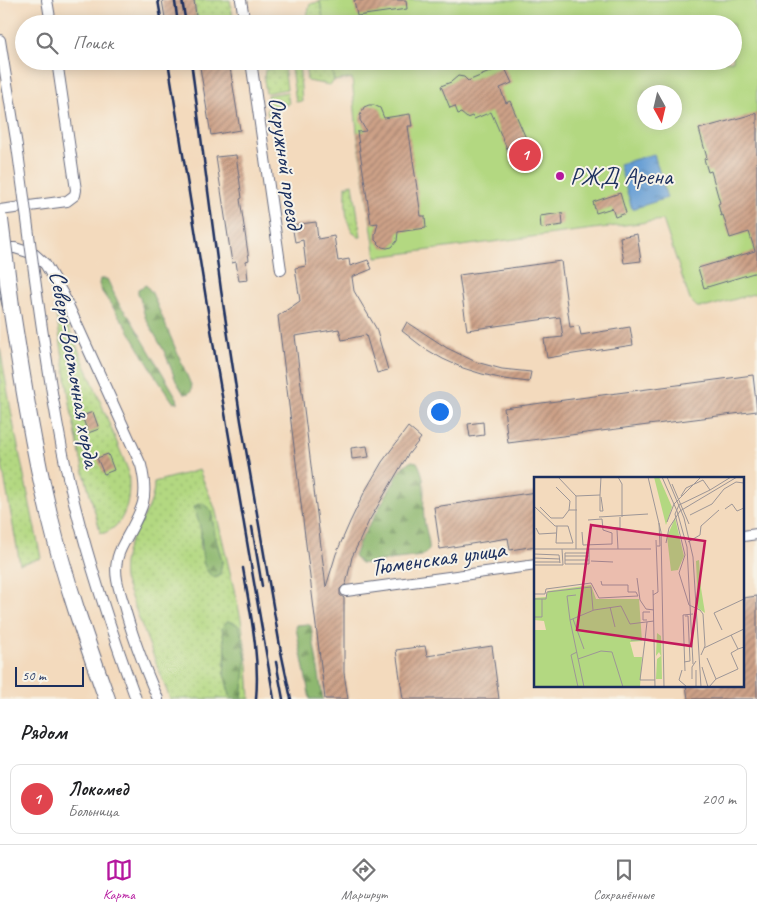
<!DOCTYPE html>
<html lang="ru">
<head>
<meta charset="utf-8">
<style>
  body { margin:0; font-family:Caveat,sans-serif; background:#f6f6f6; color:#202124 }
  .compass { position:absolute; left:637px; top:85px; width:45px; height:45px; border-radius:50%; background:#fff; box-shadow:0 2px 12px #0003; rotate:172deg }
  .scale { position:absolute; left:15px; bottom:12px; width:69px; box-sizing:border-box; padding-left:5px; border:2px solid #1b2f5e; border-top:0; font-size:14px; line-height:18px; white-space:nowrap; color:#1b2f5e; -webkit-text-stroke:4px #f7f3e8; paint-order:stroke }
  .you { position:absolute; left:439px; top:411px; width:18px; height:18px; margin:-12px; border:4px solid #fff; border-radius:50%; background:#1a73e8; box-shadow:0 0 0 8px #1a73e833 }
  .badge { display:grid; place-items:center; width:32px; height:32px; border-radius:50%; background:#b5179e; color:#fff; font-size:16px; font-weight:700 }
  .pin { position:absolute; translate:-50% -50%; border:2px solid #fff; box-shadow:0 1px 5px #0006 }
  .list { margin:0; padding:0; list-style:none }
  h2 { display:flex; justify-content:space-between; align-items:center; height:65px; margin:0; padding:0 20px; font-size:21px }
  h2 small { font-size:16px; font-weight:400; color:#757577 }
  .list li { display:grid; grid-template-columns:32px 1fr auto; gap:15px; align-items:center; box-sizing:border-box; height:70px; margin:0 10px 10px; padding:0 10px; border:1px solid #e0e0e0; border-radius:10px }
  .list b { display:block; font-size:19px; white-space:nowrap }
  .list p { margin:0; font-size:16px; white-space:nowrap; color:#757577 }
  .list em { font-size:16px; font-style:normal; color:#757577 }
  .icon { flex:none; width:28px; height:28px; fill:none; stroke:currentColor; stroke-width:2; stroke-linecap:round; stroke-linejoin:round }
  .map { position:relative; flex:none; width:757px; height:699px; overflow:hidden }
  .search { position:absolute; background:#fff; box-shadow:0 2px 12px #0003; left:15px; right:15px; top:15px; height:55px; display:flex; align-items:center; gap:12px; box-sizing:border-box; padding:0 18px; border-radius:28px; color:#757577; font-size:19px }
  .sheet { height:145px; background:#fff }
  nav { display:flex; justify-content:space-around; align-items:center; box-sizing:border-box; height:70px; border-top:1px solid #e0e0e0; background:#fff; font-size:14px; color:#757577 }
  nav a { display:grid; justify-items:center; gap:2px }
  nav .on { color:#b5179e }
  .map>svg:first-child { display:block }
</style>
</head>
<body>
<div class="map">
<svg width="757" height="699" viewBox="0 0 757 699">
  <defs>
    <pattern id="grass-dots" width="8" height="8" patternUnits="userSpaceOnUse" patternTransform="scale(1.25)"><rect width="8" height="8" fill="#b3d881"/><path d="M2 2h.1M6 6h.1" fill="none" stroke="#99ba72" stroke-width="1.8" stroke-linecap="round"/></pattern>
    <pattern id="forest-firs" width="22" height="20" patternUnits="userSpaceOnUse" patternTransform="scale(1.25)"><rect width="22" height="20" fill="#8eb86f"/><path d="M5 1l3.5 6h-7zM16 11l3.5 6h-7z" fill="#73965e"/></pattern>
    <pattern id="water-ripples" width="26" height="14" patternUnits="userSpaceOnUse" patternTransform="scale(1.25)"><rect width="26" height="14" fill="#669ed4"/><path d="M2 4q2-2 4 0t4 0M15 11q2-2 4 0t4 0" fill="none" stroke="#5381af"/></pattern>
    <pattern id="building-hatch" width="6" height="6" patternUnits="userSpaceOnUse" patternTransform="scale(1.25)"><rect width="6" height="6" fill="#cda187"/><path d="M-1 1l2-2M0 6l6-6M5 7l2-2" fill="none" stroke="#a68472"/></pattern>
  </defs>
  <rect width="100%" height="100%" fill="#f7f3e8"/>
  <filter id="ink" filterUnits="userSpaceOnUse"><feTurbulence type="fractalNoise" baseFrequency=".02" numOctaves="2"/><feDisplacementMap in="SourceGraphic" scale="10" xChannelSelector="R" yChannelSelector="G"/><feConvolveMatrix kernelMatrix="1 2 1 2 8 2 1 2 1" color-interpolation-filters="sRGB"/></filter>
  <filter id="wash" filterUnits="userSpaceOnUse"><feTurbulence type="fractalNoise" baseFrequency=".0096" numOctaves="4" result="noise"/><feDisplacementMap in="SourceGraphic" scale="20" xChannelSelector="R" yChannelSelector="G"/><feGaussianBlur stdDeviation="1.12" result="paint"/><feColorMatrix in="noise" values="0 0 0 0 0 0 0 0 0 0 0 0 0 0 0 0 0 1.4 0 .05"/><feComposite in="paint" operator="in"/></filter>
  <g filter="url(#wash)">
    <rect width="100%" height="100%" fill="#f3dabd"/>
    <!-- grass -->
    <path fill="url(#grass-dots)" stroke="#678470" fill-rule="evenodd" d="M194,0H230L234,24H197Z
      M320,2L324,24H305L310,4Z
      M290,61H299L302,101L296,102Z
      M305,61H331L334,81L330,85L307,81Z
      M284,67L287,89L266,93L264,80L265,70Z
      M287,92L289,104L278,105L276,110L277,117H269L266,109L269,108L267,95Z
      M353,184L361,237H358C343,225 346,203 346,186Z
      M53,293L92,381L128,470C131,494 128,527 101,534L83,469L71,410Z
      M0,348L14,427L41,558L20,564L0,454Z
      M199,470L215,508L241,619L248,665L250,699H242L243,684L222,628L226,652L224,674L231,699H170L124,579C119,535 155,519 154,482ZM211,510L215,536L222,561L200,549L201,534Z"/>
    <!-- forest -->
    <path fill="url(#forest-firs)" stroke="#547466" d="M100,279H107L119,304L130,318L177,398L178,403L173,402L156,377L126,326L102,292L99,284Z
      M146,285L152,293L191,385L192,390L189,393L184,394L176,381L165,353L145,317L140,298L138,294V289Z
      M412,461L417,462C428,480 422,499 424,519C425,528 430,542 429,550L422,556L380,561L370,564L361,563L354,557L359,543L403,466Z
      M198,504H203L211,510L215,536L222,561L220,575L215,578C199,570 203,549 201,534C201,526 196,516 194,507Z
      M228,621L237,624L240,628L246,659L242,699H231L224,674L226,652L222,628L224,624Z
      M307,624L311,626L323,699H310L296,628L297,625Z"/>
    <!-- park -->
    <path fill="#b3d881" stroke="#678470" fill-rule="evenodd" d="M320,0H757V293L707,307H697L690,300L663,220L376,257L357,132L352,78L334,81L331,61H733V24H324ZM644,92H674V122H644Z"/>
    <!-- water -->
    <path fill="url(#water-ripples)" stroke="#406699" d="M654,154L667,198L632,209L619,164Z"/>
    <g id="blocks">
      <!-- building -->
      <path fill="url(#building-hatch)" d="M162,0H194L197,24H166Z
        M354,0H406L407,9L357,16Z
        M199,61H229L240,130L211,135Z
        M504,66L512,83L500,88L506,103L510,101L531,150L529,151L532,159L515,167L491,112L474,119L472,116L467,118L461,113L458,114L455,106L450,108L441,86L451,82L458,76L464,77L468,81Z
        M369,105H374L380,108L384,118L410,114L412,126H408L421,216H425L426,228L398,232L397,241L392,247L387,248L382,247L375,240V235L378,223L371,224L357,132L366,131L360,120V116L364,107Z
        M757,113V272L704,288L698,268L755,251L749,232L730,238L723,215L721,216L718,204L720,203L711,171L708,172L704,159L707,158L699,129Z
        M236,155L242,198L240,199L249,260L246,261L248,280L239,281L236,262L232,263L216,157Z
        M620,193L626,213L615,217L612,208L596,213L593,202Z
        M562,213L563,225L541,228L540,216Z
        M316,222L318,239L334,236L338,261L349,259L350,266L368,260L372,269L352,277L354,291L376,328L388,370L377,373L366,335L342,340L339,329L295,336L326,587L336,554L350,522L364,493L382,462L408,427L421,438L407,456L369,521L352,557L346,584L340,589V595L344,598V673L348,699H325L278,316L300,301L295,268L306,266L303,240L295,242L292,225Z
        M637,234L641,261L624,263L620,237Z
        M561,261L570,327L579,326L581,335L630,327L633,345L547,358L544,339L563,337L560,317L467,330L459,275Z
        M407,322L447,348L476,362L502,369L531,372L529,382L504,379L482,374L463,368L443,359L424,348L402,331Z
        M753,375L757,411L508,443L504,408Z
        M93,412L99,429L88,433L82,416Z
        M483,422L484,435L470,437L468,424Z
        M367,446L369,457L352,459L351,448Z
        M108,454L114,470L104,474L97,458Z
        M536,492V546L510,550L508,538L440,549L434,507Z
        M757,596V699H688L686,685H743V598Z
        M425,646L427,656L492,646L499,699H403L396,650Z"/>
    </g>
  </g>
  <g filter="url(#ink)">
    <use href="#blocks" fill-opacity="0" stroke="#676b7f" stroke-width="1"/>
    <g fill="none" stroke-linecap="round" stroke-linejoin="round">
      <!-- minor casing -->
      <g stroke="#676b7f" stroke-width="12">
        <path id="minor" d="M47,0L51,24
          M241,0L245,24
          M0,40L17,146
          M251,61L281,270
          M0,210L67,201L75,195L76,190L57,61
          M0,248H15L34,254L45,264L63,294L141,465C149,498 143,508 127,537C123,545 118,552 117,561C114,575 119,589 123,602C132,636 144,667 158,699
          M743,536L757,534
          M346,591L536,565"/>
      </g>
      <!-- primary casing -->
      <g stroke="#676b7f" stroke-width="18">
        <path id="primary" d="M8,294L11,306C22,377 33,448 50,518C65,580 86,640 107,699"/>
      </g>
      <!-- minor -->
      <use href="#minor" stroke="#fff" stroke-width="10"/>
      <!-- primary -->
      <use href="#primary" stroke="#fff" stroke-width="16"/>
      <!-- rail -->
      <path stroke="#1b2f5e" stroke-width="2.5" d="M158,0L162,24
        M182,0L186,24
        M175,2L178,24
        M168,61L216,361L274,699
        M191,61L221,290L241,421L281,652L291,699
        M252,527L262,586
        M243,568C250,611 260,655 256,699
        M276,662L283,699"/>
      <!-- minor-bridge casing -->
      <g stroke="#676b7f" stroke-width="12" stroke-linecap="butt">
        <path id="minor-bridge" d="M17,146C31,247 43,349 62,449C79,534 106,617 136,699"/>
      </g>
      <!-- primary-bridge casing -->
      <g stroke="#676b7f" stroke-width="18" stroke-linecap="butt">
        <path id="primary-bridge" d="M0,220L11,306"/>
      </g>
      <!-- minor-bridge -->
      <use href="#minor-bridge" stroke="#fff" stroke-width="10"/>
      <!-- primary-bridge -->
      <use href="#primary-bridge" stroke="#fff" stroke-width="16"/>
    </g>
  </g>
  <!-- markers -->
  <circle fill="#b5179e" stroke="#f7f3e8" stroke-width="2" cx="560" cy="176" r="5"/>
  <g text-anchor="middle" stroke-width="4" stroke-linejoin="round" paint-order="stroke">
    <!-- street labels -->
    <g font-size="24" fill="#1b2f5e" stroke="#f7f3e8">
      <text transform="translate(286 163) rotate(82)" y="8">Окружной проезд</text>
      <text transform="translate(75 369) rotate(80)" y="8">Северо-Восточная хорда</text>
      <text transform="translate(438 558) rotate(-8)" y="8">Тюменская улица</text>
    </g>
    <!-- poi labels -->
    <g font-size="24" fill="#1b2f5e" stroke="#f7f3e8" text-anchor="start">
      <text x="570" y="184">РЖД Арена</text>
    </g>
  </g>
  <!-- overview -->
  <g transform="translate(534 477)">
    <rect width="210" height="210" fill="#f3dabd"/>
    <path d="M120,0H125L138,30L132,48ZM141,41L150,79L144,93L137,94L133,60ZM165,83L167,111L171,136L164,131L162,84ZM123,156L127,159L128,202H122L123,182L127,179L125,175L122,179Z" fill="#b3d881"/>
    <path d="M57,108L62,122H105L108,164L96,165L100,180H108L106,210H0V153H12L10,144L0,143V121L12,120L14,114Z" fill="#b3d881"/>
    <path fill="none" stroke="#9d9697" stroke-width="1" d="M24,0L42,19V72M84,0L88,7V40M114,0L127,55L130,210M128,0L143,34L153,70L159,187M133,0L150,41L159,80L167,210M138,7L155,47M22,10L36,24L35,33H43M176,13L197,0M66,18V34H69L67,20M42,19L66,18L67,0M147,19L152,11L169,3L176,13L145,28L141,37L151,78L145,96L155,128L166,133L169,137L171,169L167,178M0,29L21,49H34L39,66H22L23,49M6,30L17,41H29L35,33M191,32L198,27L203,34L210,31M156,38L178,27L190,12L202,5L210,6M65,40L114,37M133,45L140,27L167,0M71,50L86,51V40M2,51L5,57L22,56M83,53L84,72M48,55L49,68L78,67V56L69,53L68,42L54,43M154,65L166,58L167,49L185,33M132,66L135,51L146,34L203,0M123,69H126L125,46M0,72H117M55,72V83H31V79H55M0,77L25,78L26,86M31,79V76H55M0,81L26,82M31,83V87H55V83M57,84L79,85M0,85H26M0,88H29L28,72M103,101L106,123L112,132L120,133M67,104L68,108H94V115H102L104,119M119,113L121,210M0,117H11L12,112L57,106L65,121L104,119M119,118L124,115L122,63M0,122H12L13,115L57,110L59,133M76,130L81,150M0,140H8V122M39,142L50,172M36,143L33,119L42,118M113,143H109V135H116M188,153L180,136L210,122M197,158L204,172L210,170M97,163H111L106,203H121M111,163L113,145M170,171L210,152M43,175L37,178L44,210M173,181L182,202M44,182L67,174L78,175L89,210M150,185L156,184L154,139H151M168,190L174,210M148,193L145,203L153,210M162,193V210M151,194L149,138L159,137M158,202V190L162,184M50,210L36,143L60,133L87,129L96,147L120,144M175,210L182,202L204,192L197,176L204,172"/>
    <path fill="#c2185b" fill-opacity="0.15" stroke="#c2185b" stroke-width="2.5" d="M57,48L171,64L157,169L43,153Z"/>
    <rect width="210" height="210" fill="none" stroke="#1b2f5e" stroke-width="2.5"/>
  </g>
</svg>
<svg class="compass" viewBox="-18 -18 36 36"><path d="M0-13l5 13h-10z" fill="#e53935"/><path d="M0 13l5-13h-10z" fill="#757577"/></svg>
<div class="scale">50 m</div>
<div class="you"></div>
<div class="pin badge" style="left:525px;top:155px;background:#e0444e">1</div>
<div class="search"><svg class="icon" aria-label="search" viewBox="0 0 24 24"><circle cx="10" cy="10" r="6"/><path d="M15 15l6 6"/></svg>Поиск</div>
</div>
<section class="sheet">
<h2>Рядом<small></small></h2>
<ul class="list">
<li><span class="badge" style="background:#e0444e">1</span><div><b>Локомед</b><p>Больница</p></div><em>200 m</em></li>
</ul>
</section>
<nav>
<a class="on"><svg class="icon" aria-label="map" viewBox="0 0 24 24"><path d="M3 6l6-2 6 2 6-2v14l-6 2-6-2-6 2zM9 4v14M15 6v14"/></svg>Карта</a>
<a><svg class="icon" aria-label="directions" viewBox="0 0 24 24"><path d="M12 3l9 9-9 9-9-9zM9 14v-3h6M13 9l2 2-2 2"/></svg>Маршрут</a>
<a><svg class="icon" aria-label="saved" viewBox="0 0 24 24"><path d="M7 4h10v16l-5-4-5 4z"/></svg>Сохранённые</a>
</nav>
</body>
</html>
